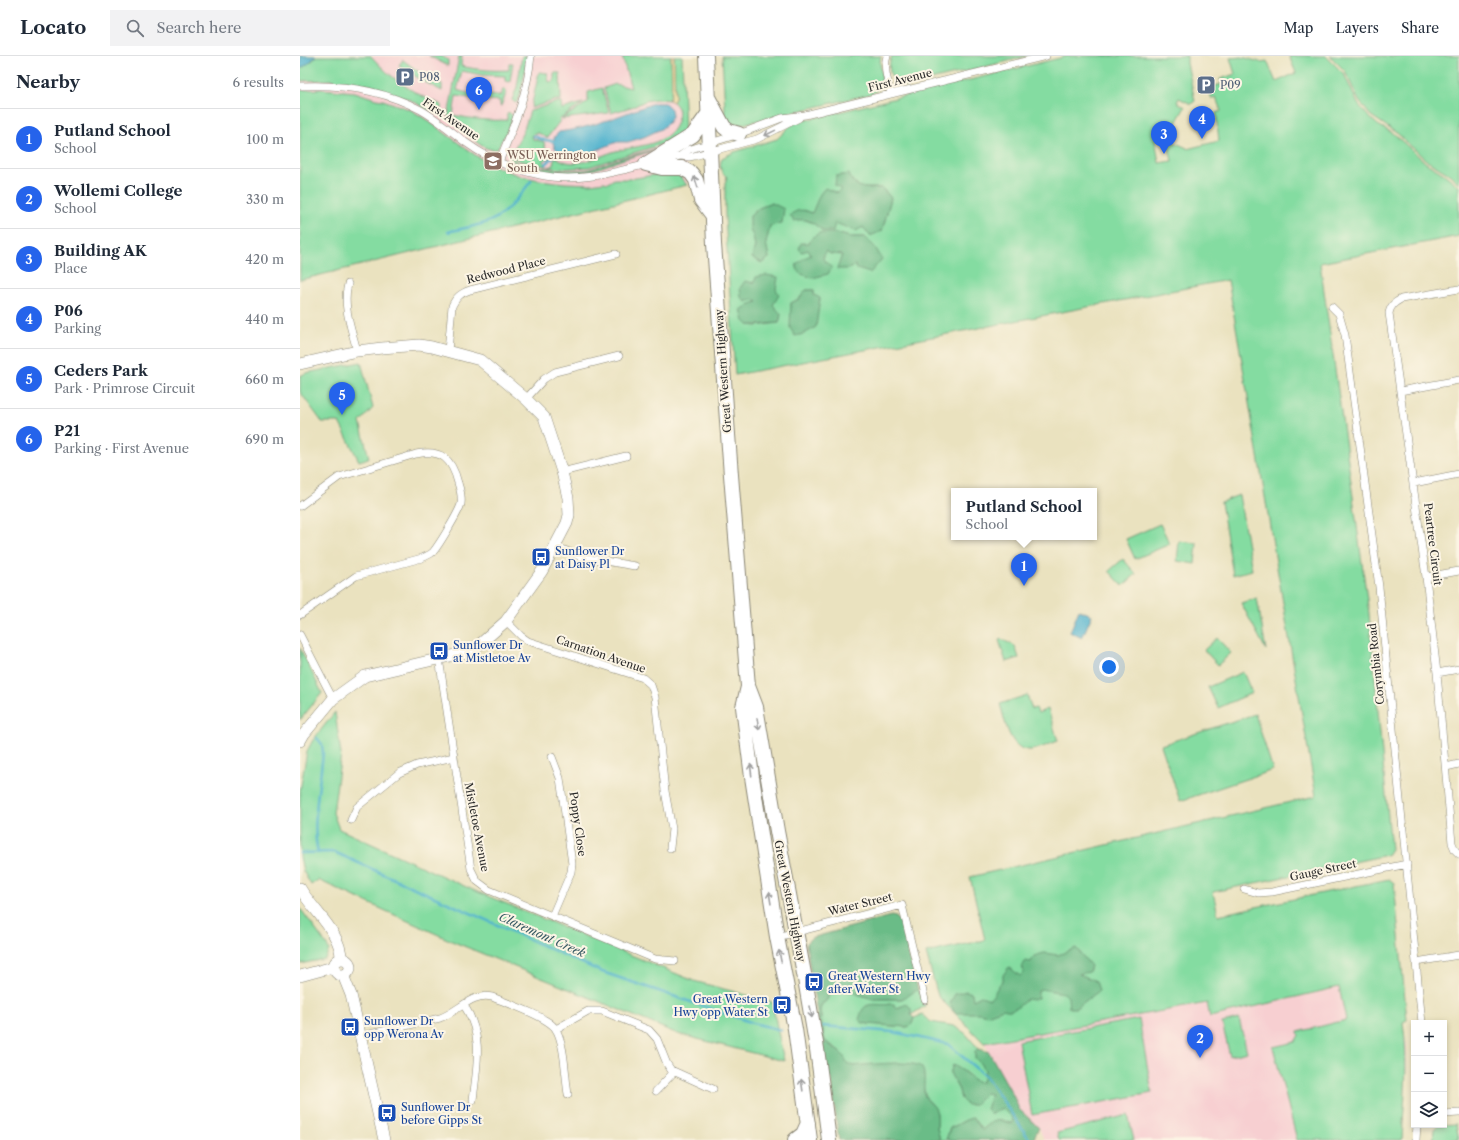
<!DOCTYPE html>
<html lang="en">
<head>
<meta charset="utf-8">
<style>
  body { margin:0; font-family:"Libre Caslon Text",serif; background:#f2f2f3; color:#1f2937 }
  .controls { position:absolute; right:12px; bottom:12px; display:grid; overflow:hidden; border-radius:0px; box-shadow:0 2px 6px #0003 }
  .controls button { width:36px; height:36px; display:grid; place-items:center; padding:0; border:0; border-bottom:1px solid #e0e1e3; background:#fff; color:#1f2937; font:20px sans-serif }
  .you { position:absolute; left:809px; top:611px; width:14px; height:14px; margin:-10px; border:3px solid #fff; border-radius:50%; background:#1a73e8; box-shadow:0 0 0 6px #1a73e833 }
  .badge { display:grid; place-items:center; width:26px; height:26px; border-radius:50%; background:#2563eb; color:#fff; font-size:13px; font-weight:700 }
  .pin { position:absolute; translate:-50% -33px; filter:drop-shadow(0 1px 2px #0008) }
  .pin::after { content:''; position:absolute; top:21px; width:14px; height:12px; background:inherit; clip-path:polygon(0 0,100% 0,50% 100%) }
  .popup { position:absolute; left:651px; top:432px; width:146px; height:52px; box-sizing:border-box; display:grid; place-content:center; border-radius:0px; background:#fff; filter:drop-shadow(0 1px 3px #0005); font-size:13px; white-space:nowrap; color:#747a83 }
  .popup b { font-size:15px; color:#1f2937 }
  .popup::after { content:''; position:absolute; left:50%; top:100%; margin-left:-8px; border:8px solid transparent; border-top-color:#fff }
  .list { margin:0; padding:0; list-style:none }
  h2 { display:flex; justify-content:space-between; align-items:center; height:52px; margin:0; padding:0 16px; font-size:17px }
  h2 small { font-size:13px; font-weight:400; color:#747a83 }
  .list li { display:grid; grid-template-columns:26px 1fr auto; gap:12px; align-items:center; box-sizing:border-box; height:60px; padding:0 16px; border-top:1px solid #e0e1e3 }
  .list b { display:block; font-size:15px; white-space:nowrap }
  .list p { margin:0; font-size:13px; white-space:nowrap; color:#747a83 }
  .list em { font-size:13px; font-style:normal; color:#747a83 }
  .icon { flex:none; width:22px; height:22px; fill:none; stroke:currentColor; stroke-width:2; stroke-linecap:round; stroke-linejoin:round }
  .map { position:relative; flex:none; width:1159px; height:1084px; overflow:hidden }
  header { display:flex; align-items:center; gap:24px; box-sizing:border-box; height:56px; padding:0 20px; background:#fff; border-bottom:1px solid #e0e1e3 }
  header strong { font-size:19px }
  nav { display:flex; gap:22px; margin-inline-start:auto; font-size:14px }
  .search { width:280px; height:36px; background:#f2f2f3; display:flex; align-items:center; gap:10px; box-sizing:border-box; padding:0 14px; border-radius:0px; color:#747a83; font-size:15px }
  main { display:flex }
  aside { flex:1; background:#fff }
  .map>svg:first-child { display:block }
</style>
</head>
<body>
<header>
<strong>Locato</strong>
<div class="search"><svg class="icon" aria-label="search" viewBox="0 0 24 24"><circle cx="10" cy="10" r="6"/><path d="M15 15l6 6"/></svg>Search here</div>
<nav><a>Map</a><a>Layers</a><a>Share</a></nav>
</header>
<main>
<aside>
<h2>Nearby<small>6 results</small></h2>
<ul class="list">
<li><span class="badge">1</span><div><b>Putland School</b><p>School</p></div><em>100 m</em></li>
<li><span class="badge">2</span><div><b>Wollemi College</b><p>School</p></div><em>330 m</em></li>
<li><span class="badge">3</span><div><b>Building AK</b><p>Place</p></div><em>420 m</em></li>
<li><span class="badge">4</span><div><b>P06</b><p>Parking</p></div><em>440 m</em></li>
<li><span class="badge">5</span><div><b>Ceders Park</b><p>Park · Primrose Circuit</p></div><em>660 m</em></li>
<li><span class="badge">6</span><div><b>P21</b><p>Parking · First Avenue</p></div><em>690 m</em></li>
</ul>
</aside>
<div class="map">
<svg width="1159" height="1084" viewBox="0 0 1159 1084">
  <rect width="100%" height="100%" fill="#fcf5e5"/>
  <filter id="ink" filterUnits="userSpaceOnUse"><feTurbulence type="fractalNoise" baseFrequency=".025" numOctaves="2"/><feDisplacementMap in="SourceGraphic" scale="8" xChannelSelector="R" yChannelSelector="G"/><feConvolveMatrix kernelMatrix="1 2 1 2 8 2 1 2 1" color-interpolation-filters="sRGB"/></filter>
  <filter id="wash" filterUnits="userSpaceOnUse"><feTurbulence type="fractalNoise" baseFrequency=".012" numOctaves="4" result="noise"/><feDisplacementMap in="SourceGraphic" scale="16" xChannelSelector="R" yChannelSelector="G"/><feGaussianBlur stdDeviation="0.9" result="paint"/><feColorMatrix in="noise" values="0 0 0 0 0 0 0 0 0 0 0 0 0 0 0 0 0 1.4 0 .05"/><feComposite in="paint" operator="in"/></filter>
  <g filter="url(#wash)">
    <rect width="100%" height="100%" fill="#eae2bf"/>
    <!-- built -->
    <path fill="#f7cfd1" d="M0,0H382L387,129L0,224Z
      M1090,920L1107,989V1009L1102,1084H744L739,1072L719,1053L713,1039L684,987L907,947L911,961Z"/>
    <!-- green -->
    <path fill="#84dca1" stroke="#588466" fill-rule="evenodd" d="M16,0H71C91,23 114,38 142,49L139,57H135L108,43L69,29L30,24L0,25V13L13,4Z
      M129,0H141L148,4V10Z
      M159,0H162L161,10C177,14 193,15 209,14V7H213L210,25L208,26L205,25V20L182,19L162,15L157,34C171,39 187,40 202,39V35L204,33L207,35L201,50H200V45L176,43L156,40L153,59C171,63 189,65 207,64V58L209,56L213,60L207,75L196,95L195,93C183,96 168,78 161,71C156,67 152,65 148,61Z
      M222,0H227C225,15 223,31 217,46L215,47L212,44L217,31Z
      M322,0H371C371,12 374,34 369,44L358,43L345,45L335,50L311,57L304,32L316,28L331,32Z
      M374,0H382L385,76L371,85L360,89L323,100L289,111L259,113L220,105L214,101V93L223,76L230,55L257,46H261L262,53L283,47L260,63V65L247,82C242,80 239,75 233,78L232,80L233,83L244,86L245,91L253,99L243,105L246,110L249,111L253,109L254,104L256,101C277,116 300,98 320,94C342,89 372,89 378,62C380,55 378,50 373,46L375,42Z
      M422,0H581C577,16 591,28 571,38L443,68L438,71L430,70L424,57L425,53Z
      M592,0H729L606,30C591,28 586,13 592,0Z
      M768,0H887V7L895,45L891,48L879,42L877,46L885,51L874,70L871,68L865,80L855,82L859,107L872,105L869,91H867L865,82L887,92V93L919,85L916,57L921,55L916,42L912,43L908,32L922,28L920,23L935,18L930,2L942,1L960,6L967,5L976,26L996,17L989,0H1026L1044,18L1058,48L1067,59L1078,69L1094,78L1126,107L1144,118L1159,130V180L1020,207L1050,419L1069,558L1091,793L1087,799L913,836L918,859L1089,823L1094,827L1107,964L1103,966C1109,1006 1104,1044 1102,1084H997L973,991L995,986L999,979L998,976L1046,964L1039,931L910,961L907,947L684,987L638,940L626,897L685,884L670,821L1016,740L928,224L435,319L425,161V127L427,121C420,115 419,111 422,102L434,96L477,83L490,70L498,66ZM552,125L561,132H582L591,142L582,175L535,167L523,175L513,167L503,163L504,154L512,157ZM472,147L470,170L466,187L469,202H452L455,190L450,160L459,152ZM536,177L550,181H565L538,213L542,198H531L525,195L523,203L531,212L511,199L508,193L502,196L513,181ZM506,234H514V239L520,243L518,255H491V247L499,243ZM453,243L481,258L479,267L456,270L448,269L444,265L458,247Z
      M1030,0H1159V127L1149,118L1127,105L1098,78L1070,59L1059,45L1045,15Z
      M103,4L119,16L142,28V35L121,24L99,9Z
      M239,16L247,17L249,26L254,25V17H260L261,44H256L231,52Z
      M302,32L309,57L262,63L288,46V36Z
      M22,33L55,36L76,43L83,44L111,54L124,62L178,101L197,111L220,120L240,124L265,127L291,128L304,126L308,127L314,123H330L360,118L383,119L381,122L387,129L0,224V34Z
      M209,92L212,93L213,102L218,107L260,115L287,114L322,102L361,92H363C350,96 337,99 324,103C312,107 301,112 289,115C268,120 245,117 224,111C215,107 207,104 209,92Z
      M61,306L73,352L60,366L69,402L59,405L39,366H22L0,336V320L6,317Z
      M939,439L952,514L933,519L921,446Z
      M860,468L870,488L835,503L826,483Z
      M879,485L897,487L895,508L877,505Z
      M823,503L836,518L823,530L809,515Z
      M957,542L966,594L941,547Z
      M917,582L931,597L918,609L904,594Z
      M701,583L715,590L719,602L706,606L699,584Z
      M0,592L22,637L0,664Z
      M943,616L952,637L918,652L908,631Z
      M727,639L732,653L736,652L738,657L748,653L758,685C749,688 740,693 731,694C709,696 705,663 700,648Z
      M35,656L41,698L33,757L39,773L173,834L394,925L472,946L484,1005L378,978L154,886L18,824L11,829L3,815L0,800V735L7,695L13,684Z
      M955,658L973,714L880,745L861,689Z
      M0,852L26,888L29,894L25,903L0,908Z
      M545,934L573,943H600C607,942 611,936 618,934L625,950L611,959L606,948L600,951L595,952L590,948L586,949H575L561,959V966L568,968L607,971L612,968L614,962L622,959L631,966L654,970L665,977L679,993L675,995L685,1014L683,1026L678,1027C669,1020 664,1014 653,1010L655,1027L659,1034L661,1043L686,1037L691,1038L696,1056L702,1052L712,1062L714,1067C708,1067 706,1065 701,1064C693,1062 688,1070 682,1074L673,1062C663,1064 659,1069 650,1072L647,1081V1084H640L637,1072V1057L631,1047L626,1042L624,1033L601,1007L553,1010L548,1008L536,992L525,985L520,955L521,949L527,944L528,938Z
      M839,963L852,1037L732,1059L718,985Z
      M939,963L947,996L930,1000L922,967Z
      M828,1059L834,1084H759L757,1077Z
      M1156,1068L1159,1084H1133L1134,1073L1138,1069Z"/>
    <!-- forest -->
    <path fill="#6bbc87" stroke="#4b7459" d="M549,118C556,135 566,132 582,132L591,142L582,175L570,180L563,171L556,175L535,167L533,175H523C513,167 508,161 494,165L490,159C498,153 502,153 512,157L520,138L525,132L537,137L541,133L535,130L536,120Z
      M472,147L484,153L482,167L470,170L466,187L469,202L462,207L452,202L455,190L453,180L450,174V160L459,152Z
      M519,177H536L550,181H565L575,191L582,203L570,217L557,213L555,209L549,213H537L542,199L531,198L525,195L523,203L532,212L528,218L512,222L499,217L496,209L504,202L511,199L508,194L502,196L499,193L501,187H509L513,181Z
      M466,219L478,221L476,233L479,239L473,249L481,258L479,267C468,267 458,270 448,269L444,265L441,254L450,248L458,246L453,243L445,246L441,241L440,232L445,225L454,227L456,221Z
      M506,234H514V239L520,242L516,271L504,278L495,280L490,272L491,247L499,243Z
      M591,860L596,861L600,866L618,934C611,936 607,943 600,943H573L545,934L528,938V943L521,949L520,955L524,984L543,999L548,1008L553,1010C565,1009 617,1003 622,1012C627,1020 622,1031 625,1040C627,1046 634,1048 636,1054C638,1059 637,1066 637,1072C638,1076 639,1080 640,1084H539L531,1022H527L506,887L511,882Z
      M776,892L791,910L789,916L779,918L796,925L799,935L776,952H769L768,941L764,937L741,933L738,935V942L733,944L727,943C719,950 714,957 703,953L687,959L680,957H655L650,947L655,938L666,935L672,937L673,944L681,940L690,943C696,937 697,929 703,925V919L709,911L720,920L724,916L721,911L726,905L731,906L734,900L744,897L758,899Z
      M590,948H594L595,952L600,951L606,948L611,952V959L614,962L612,968L607,971L568,968L561,966L559,963C561,959 561,954 565,951C569,946 584,950 590,948Z
      M679,993L689,996L713,1039L719,1053L739,1072L735,1079L734,1084H647V1081L650,1072C659,1069 663,1064 672,1062L682,1074C688,1070 693,1062 701,1064C706,1065 708,1068 713,1067L712,1062L702,1052L691,1058L686,1053L691,1038L686,1037L674,1049H667L661,1043L659,1034L650,1017L653,1009C665,1015 668,1020 678,1027L682,1026L685,1014L679,1006L675,1002V995Z"/>
    <!-- sand -->
    <path fill="#eeda9e" stroke="#8c8264" d="M371,0H374L375,42L373,46L369,44C374,34 371,12 371,0Z"/>
    <!-- water -->
    <path fill="#4fb2ce" stroke="#3d6e7c" d="M0,0H16L8,8L0,13Z
      M354,47H365L371,53L372,60L369,66L361,73L344,81L328,86H317L287,98L279,99L261,97L255,92L253,87L255,80L259,76C292,72 323,58 354,47Z
      M779,554L792,559L782,582L770,576Z"/>
    <g fill="none" stroke-linecap="round" stroke-linejoin="round">
      <!-- stream -->
      <path stroke="#4fb2ce" stroke-width="2.5" d="M234,80L244,84L254,85
        M246,108L259,95
        M148,176C163,172 183,170 196,162C210,153 222,137 231,125
        M17,682L22,688L23,697C20,727 11,768 18,797
        M0,797L34,796L302,916L453,967L481,974
        M522,970L593,976L648,988L686,1021L730,1084"/>
    </g>
  </g>
  <g filter="url(#ink)">
    <g fill="none" stroke-linecap="round" stroke-linejoin="round">
      <!-- street casing -->
      <g stroke="#8a8675" stroke-width="8">
        <path id="street" d="M587,0C583,12 588,26 591,38
          M0,30C42,28 84,34 121,54C137,63 151,75 165,86C187,102 213,114 240,119C276,127 312,117 348,108
          M380,100L389,101L394,100L457,83L499,62
          M360,105L380,100L388,94L439,78L482,62L505,59L746,0
          M199,106C214,69 227,40 231,0
          M48,228C42,250 52,274 57,295
          M1159,233L1101,243C1094,247 1091,249 1089,257L1126,521L1137,617L1152,787L1155,794L1159,798
          M1032,251L1039,258L1045,279L1079,531L1122,967
          M148,295L152,250C156,241 161,237 170,234L316,198
          M1100,335L1159,324
          M226,343L244,323L255,316L319,300
          M262,416L326,400
          M1114,427L1159,418
          M0,450L39,421L116,398C142,393 152,403 158,427C160,433 162,441 161,448C159,456 139,489 133,496C130,499 126,500 122,502L56,520L0,559
          M255,490L281,501L335,510
          M1126,521L1159,515
          M206,565L221,580L228,585L343,622L351,629L355,641L365,735L372,773L370,792
          M0,579L33,643
          M139,602L171,813L177,825L189,834L355,903L375,905
          M1137,617L1159,613
          M252,701L260,722L272,808L271,816L252,860
          M1146,711L1159,708
          M51,764L57,751L99,717L117,709L154,701
          M944,833L958,837L972,836L1107,808
          M477,881L602,849L625,944
          M1116,906L1159,899
          M164,949C184,980 177,1009 173,1044
          M256,973L288,955H302L349,974L357,983L367,1008L371,1014L413,1033
          M61,980L140,962C158,956 172,936 192,941C207,947 246,960 255,972C265,986 265,1021 268,1038
          M356,1035L374,1016
          M1144,1058L1159,1057
          M1116,1084L1117,1069"/>
      </g>
      <!-- secondary casing -->
      <g stroke="#8a8675" stroke-width="12">
        <path id="secondary" d="M0,308L57,295L82,292L119,289L132,291L180,304L226,343L244,361L262,416L268,442L269,459L267,467L242,515L211,558L206,565L179,589L163,597L65,620L33,643L4,678L0,685
          M0,832C12,854 42,877 41,903
          M34 911a8 8 0 1 1 16 0a8 8 0 1 1-16 0Z
          M43,919L51,939L84,1084
          M0,920L33,911"/>
      </g>
      <!-- highway casing -->
      <g stroke="#8a8675" stroke-width="16">
        <path id="highway" d="M406,0L414,188L431,419L448,630L456,651L477,775L505,923L517,993L529,1084
          M409,43L424,71L429,75L439,78
          M346,108L362,112H382L391,117L396,124L401,144L413,160
          M346,108L393,79L408,58
          M448,631L443,651L452,721L477,881L495,973L510,1084
          M495,1084L503,1078L508,1067"/>
      </g>
      <!-- street -->
      <use href="#street" stroke="#fff" stroke-width="7"/>
      <!-- secondary -->
      <use href="#secondary" stroke="#fff" stroke-width="11"/>
      <!-- highway -->
      <use href="#highway" stroke="#fff" stroke-width="14"/>
    </g>
    <!-- one-way arrows -->
    <defs><path id="oneway-shaft" d="M-6 0H5M1.5-3L5.5 0L1.5 3" fill="none" stroke-width="1.6" stroke-linecap="round" stroke-linejoin="round"/></defs>
    <g stroke="#a0a0a0">
      <use href="#oneway-shaft" transform="translate(470 77) rotate(154)"/>
      <use href="#oneway-shaft" transform="translate(396 126) rotate(-108)"/>
      <use href="#oneway-shaft" transform="translate(458 668) rotate(81)"/>
      <use href="#oneway-shaft" transform="translate(451 714) rotate(-97)"/>
      <use href="#oneway-shaft" transform="translate(470 842) rotate(-99)"/>
      <use href="#oneway-shaft" transform="translate(480 900) rotate(-101)"/>
      <use href="#oneway-shaft" transform="translate(511 956) rotate(81)"/>
      <use href="#oneway-shaft" transform="translate(502 1029) rotate(-98)"/>
    </g>
  </g>
  <!-- icons -->
  <defs>
    <g id="parking-square" transform="scale(1)"><rect x="-9" y="-9" width="18" height="18" rx="4" fill="#5c6f8a" stroke="#fcf5e5"/><path d="M-3.5-5.5H1a3.5 3.5 0 0 1 0 7H-1V5.5H-3.5ZM-1-3.4V-.6H.8a1.4 1.4 0 0 0 0-2.8Z" fill="#fff"/></g>
    <g id="university-square" transform="scale(1)"><rect x="-9" y="-9" width="18" height="18" rx="4" fill="#8d6e63" stroke="#fcf5e5"/><path d="M0-5L7-2L0 1L-7-2ZM-4 1L0 2.5L4 1V4Q0 6-4 4Z" fill="#fff"/></g>
    <g id="bus-square" transform="scale(1)"><rect x="-9" y="-9" width="18" height="18" rx="4" fill="#1a4fb4" stroke="#fcf5e5"/><path d="M-5-6H5V4H4V6H2V4H-2V6H-4V4H-5ZM-3.5-4V0h7V-4ZM-3.5 1.2v1.5H-2V1.2ZM2 1.2v1.5H3.5V1.2Z" fill="#fff"/></g>
  </defs>
  <g fill-rule="evenodd">
    <use href="#parking-square" x="105" y="21"/>
    <use href="#parking-square" x="906" y="29"/>
    <use href="#university-square" x="193" y="105"/>
    <use href="#bus-square" x="241" y="501"/>
    <use href="#bus-square" x="139" y="595"/>
    <use href="#bus-square" x="514" y="926"/>
    <use href="#bus-square" x="482" y="949"/>
    <use href="#bus-square" x="50" y="971"/>
    <use href="#bus-square" x="87" y="1057"/>
  </g>
  <g text-anchor="middle" stroke-width="4" stroke-linejoin="round" paint-order="stroke">
    <!-- service labels -->
    <g font-size="11" fill="#4e5e75" stroke="#fcf5e5" text-anchor="start">
      <text x="119" y="25">P08</text>
      <text x="920" y="33">P09</text>
    </g>
    <!-- street labels -->
    <g font-size="11" fill="#2b2b2b" stroke="#fcf5e5">
      <text transform="translate(600 24) rotate(-14)" y="4">First Avenue</text>
      <text transform="translate(151 63) rotate(34)" y="4">First Avenue</text>
      <text transform="translate(206 214) rotate(-14)" y="4">Redwood Place</text>
      <text transform="translate(423 315) rotate(-94)" y="4">Great Western Highway</text>
      <text transform="translate(1133 488) rotate(83)" y="4">Peartree Circuit</text>
      <text transform="translate(301 598) rotate(19)" y="4">Carnation Avenue</text>
      <text transform="translate(1076 608) rotate(-96)" y="4">Corymbia Road</text>
      <text transform="translate(278 768) rotate(82)" y="4">Poppy Close</text>
      <text transform="translate(177 771) rotate(79)" y="4">Mistletoe Avenue</text>
      <text transform="translate(1023 814) rotate(-12)" y="4">Gauge Street</text>
      <text transform="translate(490 845) rotate(79)" y="4">Great Western Highway</text>
      <text transform="translate(560 848) rotate(-14)" y="4">Water Street</text>
    </g>
    <!-- education labels -->
    <g font-size="11" fill="#785e54" stroke="#fcf5e5" text-anchor="start">
      <text x="207" y="103">WSU Werrington<tspan x="207" dy="13">South</tspan></text>
    </g>
    <!-- transit labels -->
    <g font-size="11" fill="#164399" stroke="#fcf5e5" text-anchor="start">
      <text x="255" y="499">Sunflower Dr<tspan x="255" dy="13">at Daisy Pl</tspan></text>
      <text x="153" y="593">Sunflower Dr<tspan x="153" dy="13">at Mistletoe Av</tspan></text>
      <text x="528" y="924">Great Western Hwy<tspan x="528" dy="13">after Water St</tspan></text>
      <text x="468" y="947" text-anchor="end">Great Western<tspan x="468" dy="13">Hwy opp Water St</tspan></text>
      <text x="64" y="969">Sunflower Dr<tspan x="64" dy="13">opp Werona Av</tspan></text>
      <text x="101" y="1055">Sunflower Dr<tspan x="101" dy="13">before Gipps St</tspan></text>
    </g>
    <!-- water labels -->
    <g font-size="12" font-style="italic" fill="#385a64" stroke="#fcf5e5">
      <text transform="translate(242 879) rotate(24)" y="4">Claremont Creek</text>
    </g>
  </g>
</svg>
<div class="controls">
<button>+</button>
<button>−</button>
<button><svg class="icon" aria-label="layers" viewBox="0 0 24 24"><path d="M12 4l9 5-9 5-9-5zM3 14l9 5 9-5"/></svg></button>
</div>
<div class="you"></div>
<div class="pin badge" style="left:724px;top:530px">1</div>
<div class="popup"><b>Putland School</b>School</div>
<div class="pin badge" style="left:900px;top:1002px">2</div>
<div class="pin badge" style="left:864px;top:98px">3</div>
<div class="pin badge" style="left:902px;top:83px">4</div>
<div class="pin badge" style="left:42px;top:359px">5</div>
<div class="pin badge" style="left:179px;top:54px">6</div>
</div>
</main>
</body>
</html>
